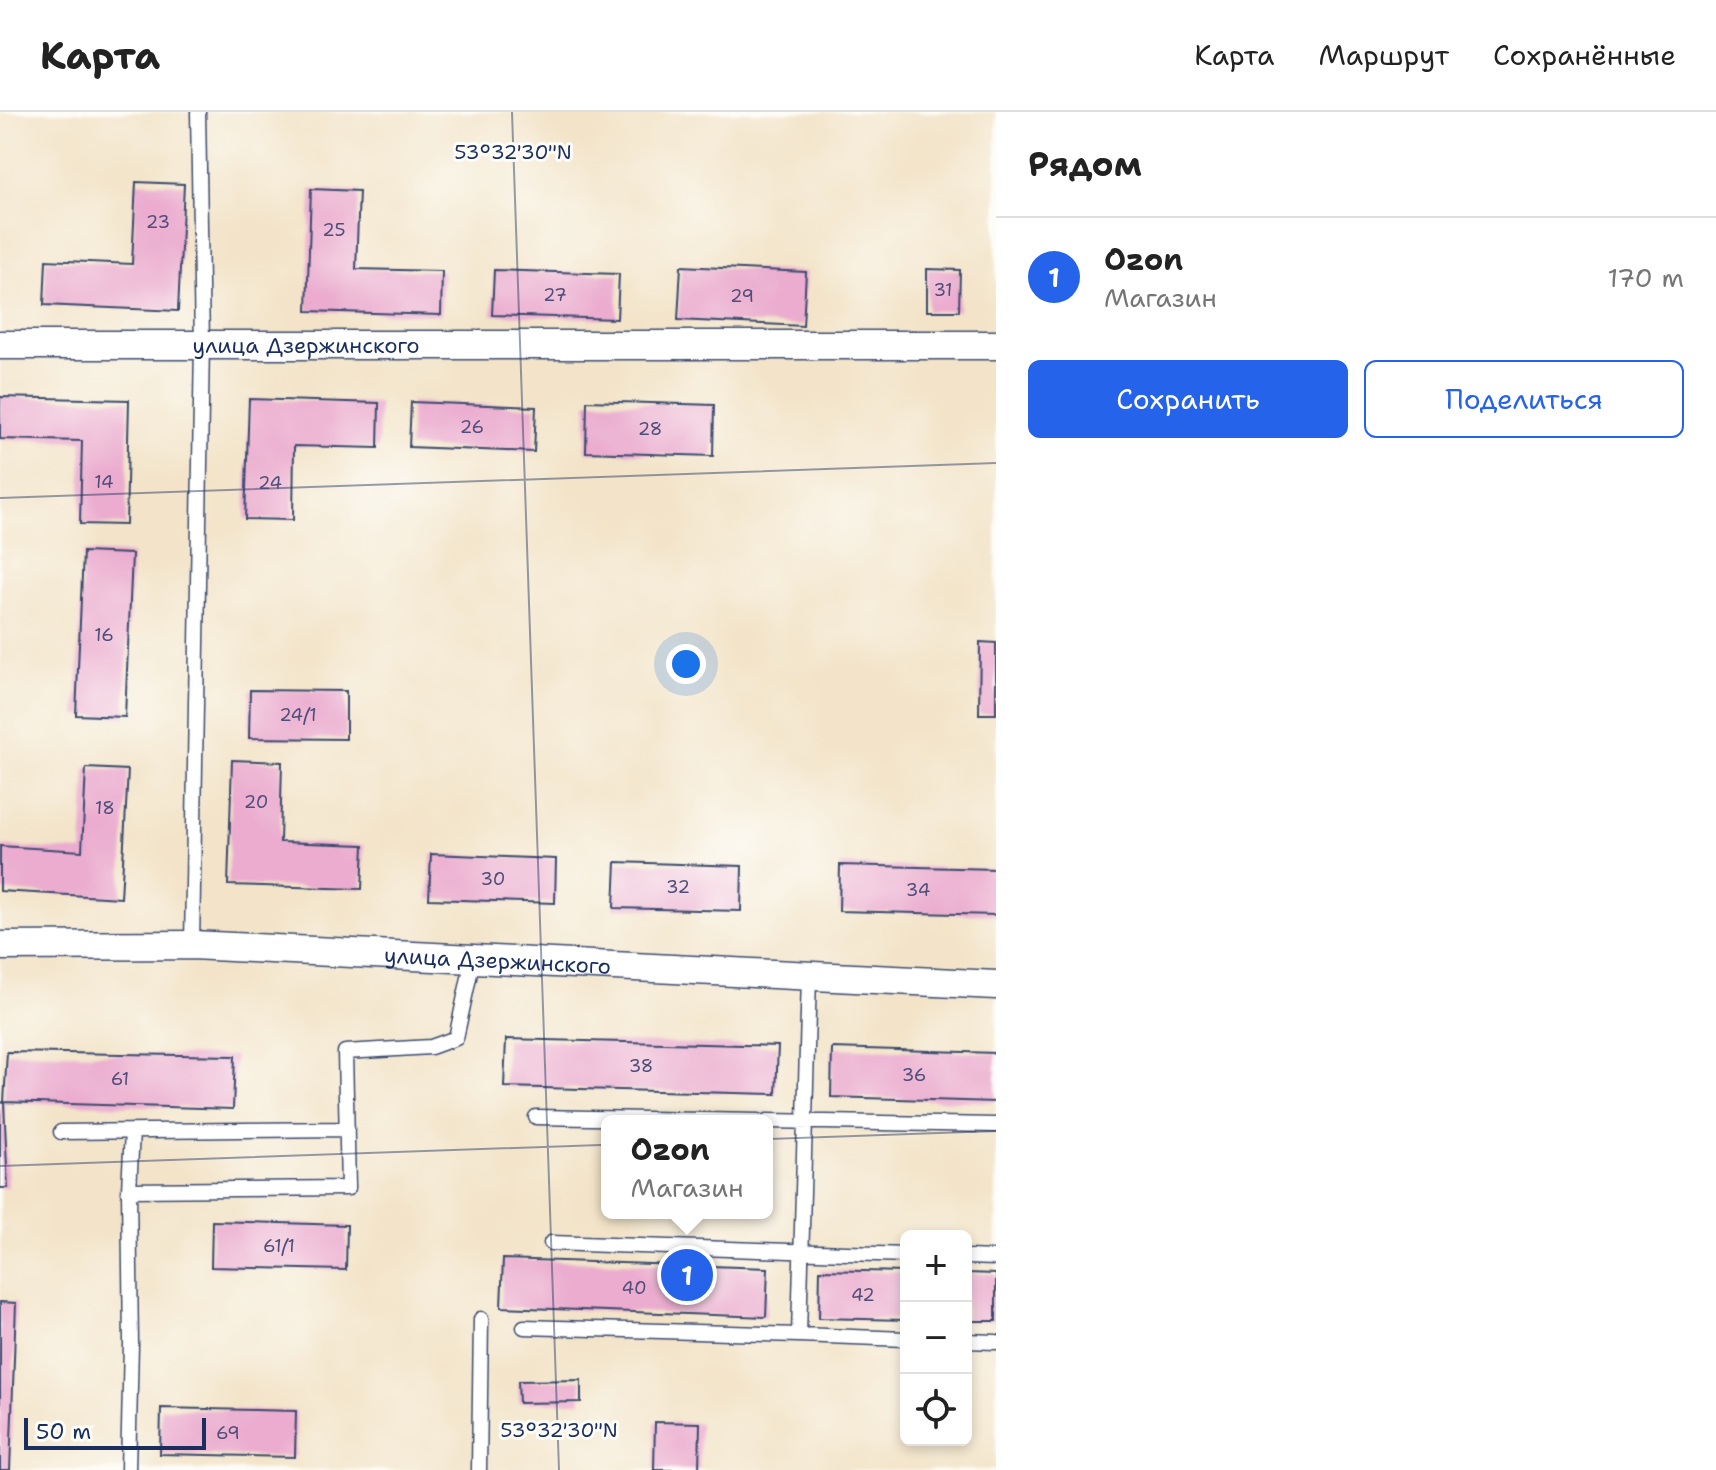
<!DOCTYPE html>
<html lang="ru">
<head>
<meta charset="utf-8">
<style>
  body { margin:0; font-family:"Shantell Sans",sans-serif; background:#f2f2f2; color:#222 }
  .controls { position:absolute; right:24px; bottom:24px; display:grid; overflow:hidden; border-radius:12px; box-shadow:0 4px 12px #0003 }
  .controls button { width:72px; height:72px; display:grid; place-items:center; padding:0; border:0; border-bottom:2px solid #e0e0e0; background:#fff; color:#222; font:40px sans-serif }
  .scale { position:absolute; left:24px; bottom:20px; width:182px; box-sizing:border-box; padding-left:8px; border:4px solid #1b2f5e; border-top:0; font-size:22px; line-height:28px; white-space:nowrap; color:#1b2f5e; -webkit-text-stroke:6px #fdfcf7; paint-order:stroke }
  .you { position:absolute; left:686px; top:552px; width:28px; height:28px; margin:-20px; border:6px solid #fff; border-radius:50%; background:#1a73e8; box-shadow:0 0 0 12px #1a73e833 }
  .badge { display:grid; place-items:center; width:52px; height:52px; border-radius:50%; background:#2563eb; color:#fff; font-size:26px; font-weight:700 }
  .pin { position:absolute; translate:-50% -50%; border:4px solid #fff; box-shadow:0 2px 8px #0006 }
  .popup { position:absolute; left:601px; top:1003px; width:172px; height:104px; box-sizing:border-box; display:grid; place-content:center; border-radius:12px; background:#fff; filter:drop-shadow(0 2px 6px #0005); font-size:26px; white-space:nowrap; color:#767676 }
  .popup b { font-size:30px; color:#222 }
  .popup::after { content:''; position:absolute; left:50%; top:100%; margin-left:-16px; border:16px solid transparent; border-top-color:#fff }
  .list { margin:0; padding:0; list-style:none }
  h2 { display:flex; justify-content:space-between; align-items:center; height:104px; margin:0; padding:0 32px; font-size:34px }
  h2 small { font-size:26px; font-weight:400; color:#767676 }
  .list li { display:grid; grid-template-columns:52px 1fr auto; gap:24px; align-items:center; box-sizing:border-box; height:120px; padding:0 32px; border-top:2px solid #e0e0e0 }
  .list b { display:block; font-size:30px; white-space:nowrap }
  .list p { margin:0; font-size:26px; white-space:nowrap; color:#767676 }
  .list em { font-size:26px; font-style:normal; color:#767676 }
  .actions { display:flex; gap:16px; padding:24px 32px }
  .actions a { flex:1; padding:18px 0; border:2px solid #2563eb; border-radius:12px; text-align:center; font-size:28px; color:#2563eb }
  .actions .main { background:#2563eb; color:#fff }
  .icon { flex:none; width:44px; height:44px; fill:none; stroke:currentColor; stroke-width:2; stroke-linecap:round; stroke-linejoin:round }
  .map { position:relative; flex:none; width:996px; height:1358px; overflow:hidden }
  header { display:flex; align-items:center; gap:48px; box-sizing:border-box; height:112px; padding:0 40px; background:#fff; border-bottom:2px solid #e0e0e0 }
  header strong { font-size:38px }
  nav { display:flex; gap:44px; margin-inline-start:auto; font-size:28px }
  main { display:flex }
  aside { flex:1; background:#fff }
  .map>svg:first-child { display:block }
</style>
</head>
<body>
<header>
<strong>Карта</strong>
<nav><a>Карта</a><a>Маршрут</a><a>Сохранённые</a></nav>
</header>
<main>
<div class="map">
<svg width="996" height="1358" viewBox="0 0 996 1358">
  <rect width="100%" height="100%" fill="#fdfcf7"/>
  <filter id="ink" filterUnits="userSpaceOnUse"><feTurbulence type="fractalNoise" baseFrequency=".0125" numOctaves="2"/><feDisplacementMap in="SourceGraphic" scale="16" xChannelSelector="R" yChannelSelector="G"/><feConvolveMatrix kernelMatrix="1 2 1 2 8 2 1 2 1" color-interpolation-filters="sRGB"/></filter>
  <filter id="wash" filterUnits="userSpaceOnUse"><feTurbulence type="fractalNoise" baseFrequency=".006" numOctaves="4" result="noise"/><feDisplacementMap in="SourceGraphic" scale="32" xChannelSelector="R" yChannelSelector="G"/><feGaussianBlur stdDeviation="1.8" result="paint"/><feColorMatrix in="noise" values="0 0 0 0 0 0 0 0 0 0 0 0 0 0 0 0 0 1.4 0 .05"/><feComposite in="paint" operator="in"/></filter>
  <g filter="url(#wash)">
    <rect width="100%" height="100%" fill="#f3e4c9"/>
    <g id="blocks">
      <!-- building -->
      <path fill="#ebaccf" d="M136,70L184,72L178,199L44,193L46,148L132,152Z
        M311,77L359,79L356,157L442,159L441,203L307,199Z
        M681,154L806,160L803,214L678,208Z
        M927,157L960,158L959,199H927Z
        M494,158L619,162L617,207L492,203Z
        M0,285L129,288L126,413L80,412L82,329L0,327Z
        M249,287L379,291L378,336L294,334L293,408L245,407Z
        M587,289L714,293L713,344L586,340Z
        M411,290L536,295L534,340L409,335Z
        M83,440L132,442L125,605L76,603Z
        M980,530L996,531V602H979Z
        M250,578L346,579V627L249,626Z
        M232,648L282,650L280,730L364,733L362,777L228,773Z
        M86,656L128,658L121,786L0,779V734L82,739Z
        M431,742L556,747L555,791L429,787Z
        M616,750L742,754L741,799L614,796Z
        M840,753L996,757V803L839,799Z
        M506,927L778,934L776,982L504,975Z
        M832,936L996,941V990L831,985Z
        M7,940L235,944L233,997L4,990Z
        M4,990L8,1076H0V991Z
        M212,1109L347,1113L346,1158L211,1155Z
        M503,1147L768,1156L766,1205L501,1195Z
        M820,1158L906,1160V1208L819,1206Z
        M966,1161L996,1162V1209H966Z
        M0,1190L16,1191L10,1358H0Z
        M581,1268V1290L519,1291L518,1269Z
        M161,1296L296,1299L295,1345L160,1342Z
        M655,1310L700,1311L699,1358H654Z"/>
    </g>
  </g>
  <g filter="url(#ink)">
    <use href="#blocks" fill-opacity="0" stroke="#3b4a6e" stroke-width="2"/>
    <g fill="none" stroke-linecap="round" stroke-linejoin="round">
      <!-- service casing -->
      <g stroke="#3b4a6e" stroke-width="17">
        <path id="service" d="M192,833L202,231L198,0
          M809,864L799,1223L906,1227
          M536,1005L758,1009
          M767,1009L996,1013
          M61,1020L347,1017
          M129,1078L132,1019
          M551,1131L906,1143
          M966,1145L996,1146
          M524,1215L799,1223
          M966,1229L996,1230
          M128,1358L131,1232L129,1078L348,1076L345,940L431,935L456,926L473,847
          M479,1358L481,1207"/>
      </g>
      <!-- minor casing -->
      <g stroke="#3b4a6e" stroke-width="31">
        <g id="minor">
          <path id="s1" d="M0,233H996"/>
          <path id="s2" d="M0,834L192,833L996,873"/>
        </g>
      </g>
      <!-- service -->
      <use href="#service" stroke="#fff" stroke-width="14"/>
      <!-- minor -->
      <use href="#minor" stroke="#fff" stroke-width="28"/>
    </g>
  </g>
  <!-- ticks -->
  <path fill="none" stroke="#1b2f5e" stroke-width="2" stroke-opacity="0.45" d="M512,0L559,1358M0,386L996,351M0,1054L996,1019"/>
  <g text-anchor="middle" stroke-width="6" stroke-linejoin="round" paint-order="stroke">
    <!-- number labels -->
    <g font-size="18" fill="#4f4e7a">
      <text x="158" y="116">23</text>
      <text x="334" y="124">25</text>
      <text x="943" y="184">31</text>
      <text x="555" y="189">27</text>
      <text x="742" y="190">29</text>
      <text x="472" y="321">26</text>
      <text x="650" y="323">28</text>
      <text x="104" y="376">14</text>
      <text x="270" y="377">24</text>
      <text x="104" y="529">16</text>
      <text x="298" y="609">24/1</text>
      <text x="256" y="696">20</text>
      <text x="105" y="702">18</text>
      <text x="493" y="773">30</text>
      <text x="678" y="781">32</text>
      <text x="918" y="784">34</text>
      <text x="641" y="960">38</text>
      <text x="914" y="969">36</text>
      <text x="120" y="973">61</text>
      <text x="279" y="1140">61/1</text>
      <text x="634" y="1182">40</text>
      <text x="863" y="1189">42</text>
      <text x="228" y="1327">69</text>
    </g>
    <!-- street labels -->
    <g font-size="22" fill="#1b2f5e" stroke="#fdfcf7">
      <text dy="8" stroke="none"><textPath href="#s1" startOffset="306">улица Дзержинского</textPath></text>
      <text dy="8" stroke="none"><textPath href="#s2" startOffset="498">улица Дзержинского</textPath></text>
    </g>
  </g>
  <g font-size="20" text-anchor="middle" fill="#1b2f5e" stroke="#fdfcf7" stroke-width="6" stroke-linejoin="round" paint-order="stroke">
    <text x="513" y="47">53°32'30"N</text>
    <text x="559" y="1325">53°32'30"N</text>
  </g>
</svg>
<div class="controls">
<button>+</button>
<button>−</button>
<button><svg class="icon" aria-label="locate" viewBox="0 0 24 24"><circle cx="12" cy="12" r="6"/><path d="M12 2v4M12 18v4M2 12h4M18 12h4"/></svg></button>
</div>
<div class="scale">50 m</div>
<div class="you"></div>
<div class="pin badge" style="left:687px;top:1163px">1</div>
<div class="popup"><b>Ozon</b>Магазин</div>
</div>
<aside>
<h2>Рядом<small></small></h2>
<ul class="list">
<li><span class="badge">1</span><div><b>Ozon</b><p>Магазин</p></div><em>170 m</em></li>
</ul>
<div class="actions"><a class="main">Сохранить</a><a>Поделиться</a></div>
</aside>
</main>
</body>
</html>
